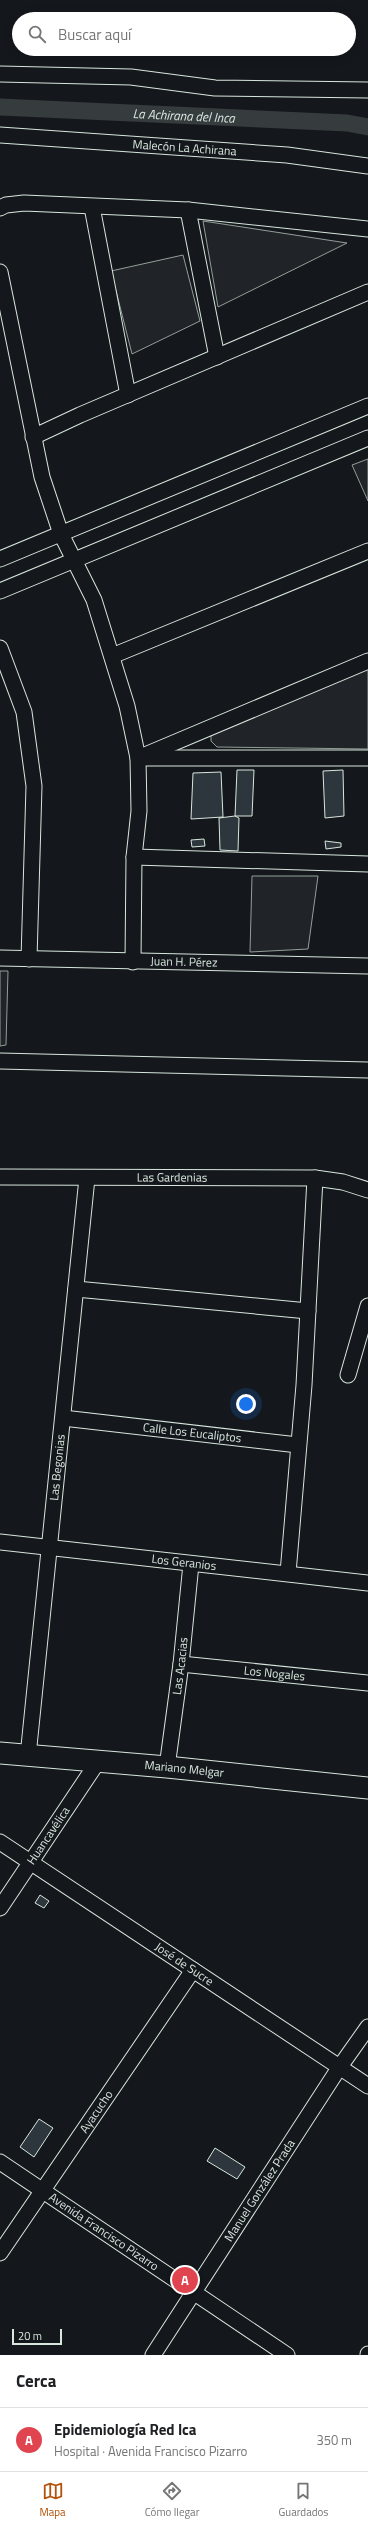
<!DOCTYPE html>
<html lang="es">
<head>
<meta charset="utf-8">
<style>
  body { margin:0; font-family:"Titillium Web",sans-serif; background:#f2f2f2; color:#202124 }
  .scale { position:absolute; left:12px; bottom:10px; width:50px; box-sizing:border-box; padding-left:4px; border:2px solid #d8e6dc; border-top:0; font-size:11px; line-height:14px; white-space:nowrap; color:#d8e6dc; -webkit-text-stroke:3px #14181c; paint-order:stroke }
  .you { position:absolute; left:246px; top:1404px; width:14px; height:14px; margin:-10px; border:3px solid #fff; border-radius:50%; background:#1a73e8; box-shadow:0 0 0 6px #1a73e833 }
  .badge { display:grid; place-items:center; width:26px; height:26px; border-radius:50%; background:#b45309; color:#fff; font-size:13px; font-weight:700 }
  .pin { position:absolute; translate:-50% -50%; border:2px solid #fff; box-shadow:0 1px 4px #0006 }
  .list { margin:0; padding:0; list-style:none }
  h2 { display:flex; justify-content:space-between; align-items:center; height:52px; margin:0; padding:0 16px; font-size:17px }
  h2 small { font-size:13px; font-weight:400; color:#757577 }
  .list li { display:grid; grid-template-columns:26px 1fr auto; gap:12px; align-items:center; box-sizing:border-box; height:64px; padding:0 16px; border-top:1px solid #e0e0e0 }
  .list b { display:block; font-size:15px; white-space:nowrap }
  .list p { margin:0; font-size:13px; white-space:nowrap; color:#757577 }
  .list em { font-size:13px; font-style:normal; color:#757577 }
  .icon { flex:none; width:22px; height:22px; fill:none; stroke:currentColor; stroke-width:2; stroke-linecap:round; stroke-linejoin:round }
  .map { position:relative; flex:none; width:368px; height:2355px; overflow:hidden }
  .search { position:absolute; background:#fff; box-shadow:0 2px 10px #0003; left:12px; right:12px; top:12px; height:44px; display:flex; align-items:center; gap:10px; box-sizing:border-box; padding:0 14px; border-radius:22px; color:#757577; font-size:15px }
  .sheet { height:116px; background:#fff }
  nav { display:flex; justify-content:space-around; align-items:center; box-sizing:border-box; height:56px; border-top:1px solid #e0e0e0; background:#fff; font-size:11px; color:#757577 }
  nav a { display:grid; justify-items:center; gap:2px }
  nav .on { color:#b45309 }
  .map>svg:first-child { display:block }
</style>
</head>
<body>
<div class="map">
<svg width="368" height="2355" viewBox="0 0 368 2355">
  <rect width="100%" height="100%" fill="#14181c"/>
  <!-- green -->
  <path fill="#202428" stroke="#939e99" d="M203,221L347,243L218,307Z
    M183,255L200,321L132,354L111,271Z
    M368,459V501L352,465Z
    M368,667V749L217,747L211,741V732Z
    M252,876H318L308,949L250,952Z
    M0,971H8L6,1045L0,1046Z"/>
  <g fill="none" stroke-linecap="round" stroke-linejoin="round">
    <!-- canal -->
    <path stroke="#363b3e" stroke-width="17" id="s1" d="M0,107L347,123L368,127"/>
  </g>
  <!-- building -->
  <path fill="#2c363c" stroke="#d8e6dc" d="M237,770H254L252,816H235Z
    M343,770L344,816L325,818L323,771Z
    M221,772L223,817L191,819L193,773Z
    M235,816L239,818L238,851L220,850L219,818Z
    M204,839L205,846L192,847L191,840Z
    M325,841L341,843V847L326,849Z
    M40,1895L49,1901L44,1908L35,1903Z
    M39,2119L53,2128L34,2157L20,2147Z
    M215,2148L245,2167L237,2179L207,2161Z"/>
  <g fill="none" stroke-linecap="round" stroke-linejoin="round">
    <!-- street casing -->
    <g stroke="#d8e6dc" stroke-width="17">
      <g id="street">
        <path d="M0,74L131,77L215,88L368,90"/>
        <path id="s2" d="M0,135L287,155L368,166"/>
        <path d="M92,207L128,395"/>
        <path d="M0,208L6,205L24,203L188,210L368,229"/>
        <path d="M188,210L217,357"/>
        <path d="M0,272L42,477L61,534L94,600L127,706L138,758L139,811L134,857L133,962"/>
        <path d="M33,437L80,415L368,292"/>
        <path d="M0,559L368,406"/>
        <path d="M0,591L368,438"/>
        <path d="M0,648L24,712L34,786L29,959"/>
        <path d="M112,656L368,551"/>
        <path d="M138,758L368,661"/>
        <path d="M145,758H368"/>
        <path d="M134,857L368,864"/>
        <path id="s3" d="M0,958L368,966"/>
        <path d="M0,1061L368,1070"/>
        <path id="s4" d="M0,1177L315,1178L343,1182L368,1190"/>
        <path d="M76,1289L308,1311"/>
        <path d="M348,1375L368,1306"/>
        <path id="s5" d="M63,1418L298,1445"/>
        <path id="s6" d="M0,1542L368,1583"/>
        <path d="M288,1573L304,1385L315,1178"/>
        <path id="s7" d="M181,1664L368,1683"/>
        <path id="s8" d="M28,1756L87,1178"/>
        <path id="s9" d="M167,1767L181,1664L191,1564"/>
        <path id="s10" d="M0,1842L368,2086"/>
        <path id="s11" d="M0,1908L97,1763"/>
        <path id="s12" d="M0,2162L287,2355"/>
        <path id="s13" d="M0,2253L193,1970"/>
        <path id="s14" d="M153,2355L339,2068L368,2027"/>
        <path d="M368,2355V2354"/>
      </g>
    </g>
    <!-- secondary casing -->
    <g stroke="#d8e6dc" stroke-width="23">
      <g id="secondary">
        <path id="s15" d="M0,1753L167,1767L368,1788"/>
      </g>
    </g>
    <!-- street -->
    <use href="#street" stroke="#14181c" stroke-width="15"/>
    <!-- secondary -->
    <use href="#secondary" stroke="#14181c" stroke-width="21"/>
  </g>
  <g text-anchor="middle" stroke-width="3" stroke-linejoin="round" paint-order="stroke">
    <!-- street labels -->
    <g font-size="12" fill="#d8e6dc" stroke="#14181c">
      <text dy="4" stroke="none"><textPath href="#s2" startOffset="185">Malecón La Achirana</textPath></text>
      <text dy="4" stroke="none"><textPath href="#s3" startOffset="184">Juan H. Pérez</textPath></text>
      <text dy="4" stroke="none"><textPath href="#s4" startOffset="172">Las Gardenias</textPath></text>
      <text dy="4" stroke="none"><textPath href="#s5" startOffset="130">Calle Los Eucaliptos</textPath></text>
      <text dy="4" stroke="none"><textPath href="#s8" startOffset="290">Las Begonias</textPath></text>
      <text dy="4" stroke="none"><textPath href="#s6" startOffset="185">Los Geranios</textPath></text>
      <text dy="4" stroke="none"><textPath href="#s9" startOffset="102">Las Acacias</textPath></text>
      <text dy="4" stroke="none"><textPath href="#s7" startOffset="94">Los Nogales</textPath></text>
      <text dy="4" stroke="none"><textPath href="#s15" startOffset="185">Mariano Melgar</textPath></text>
      <text dy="4" stroke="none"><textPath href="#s11" startOffset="87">Huancavélica</textPath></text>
      <text dy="4" stroke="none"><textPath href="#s10" startOffset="221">José de Sucre</textPath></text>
      <text dy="4" stroke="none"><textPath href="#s13" startOffset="171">Ayacucho</textPath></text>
      <text dy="4" stroke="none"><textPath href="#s14" startOffset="196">Manuel González Prada</textPath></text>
      <text dy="4" stroke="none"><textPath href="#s12" startOffset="125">Avenida Francisco Pizarro</textPath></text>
    </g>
    <!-- water labels -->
    <g font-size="13" font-style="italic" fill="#d8e6dc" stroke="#14181c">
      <text dy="5" stroke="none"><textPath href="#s1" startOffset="184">La Achirana del Inca</textPath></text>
    </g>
  </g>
</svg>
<div class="scale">20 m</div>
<div class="you"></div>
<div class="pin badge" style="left:185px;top:2280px;background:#e0444e">A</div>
<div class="search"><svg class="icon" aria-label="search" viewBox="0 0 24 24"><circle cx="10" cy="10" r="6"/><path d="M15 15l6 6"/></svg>Buscar aquí</div>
</div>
<section class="sheet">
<h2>Cerca<small></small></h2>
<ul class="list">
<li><span class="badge" style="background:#e0444e">A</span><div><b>Epidemiología Red Ica</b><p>Hospital · Avenida Francisco Pizarro</p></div><em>350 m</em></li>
</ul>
</section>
<nav>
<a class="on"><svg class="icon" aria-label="map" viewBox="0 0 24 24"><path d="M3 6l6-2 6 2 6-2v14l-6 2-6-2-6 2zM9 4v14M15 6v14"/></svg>Mapa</a>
<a><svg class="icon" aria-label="directions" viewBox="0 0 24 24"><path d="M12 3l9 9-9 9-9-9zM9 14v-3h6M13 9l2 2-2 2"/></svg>Cómo llegar</a>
<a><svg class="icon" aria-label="saved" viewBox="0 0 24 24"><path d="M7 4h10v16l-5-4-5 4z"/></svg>Guardados</a>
</nav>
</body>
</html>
